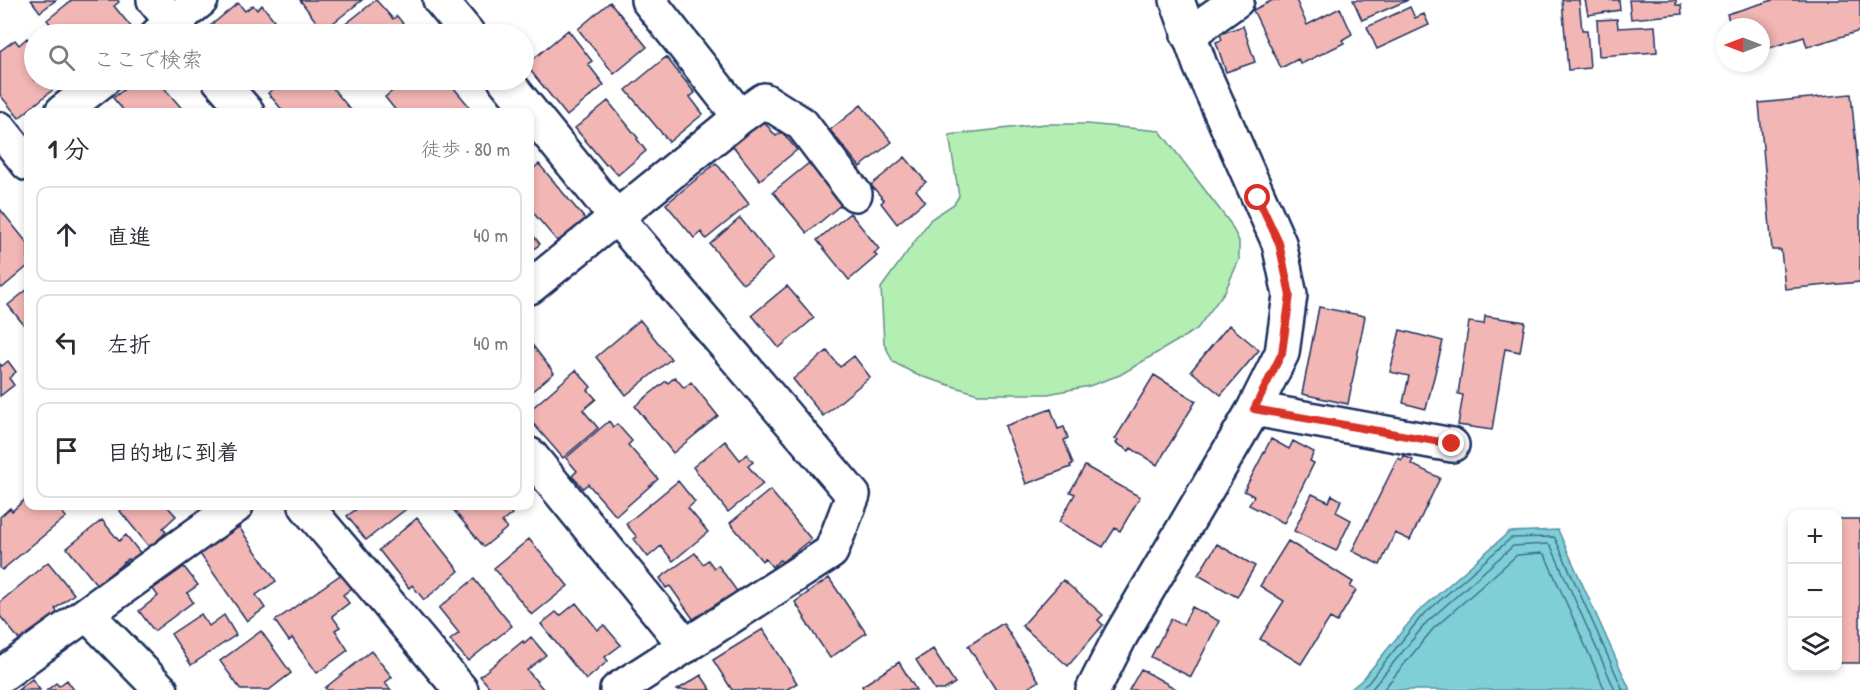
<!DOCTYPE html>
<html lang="ja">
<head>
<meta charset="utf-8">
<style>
  body { margin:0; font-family:"Patrick Hand","Klee One",sans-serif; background:#f2f2f3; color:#2b2b33 }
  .controls { position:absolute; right:18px; bottom:18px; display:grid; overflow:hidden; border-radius:12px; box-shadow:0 3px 9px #0003 }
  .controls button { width:54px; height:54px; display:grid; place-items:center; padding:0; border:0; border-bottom:2px solid #e1e1e2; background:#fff; color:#2b2b33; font:30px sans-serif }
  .compass { position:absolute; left:1716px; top:18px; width:54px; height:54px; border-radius:50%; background:#fff; box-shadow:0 3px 9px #0003; rotate:270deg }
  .stop { position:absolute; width:18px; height:18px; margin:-14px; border:4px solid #d93025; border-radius:50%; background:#fff }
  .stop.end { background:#d93025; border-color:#fff; box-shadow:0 2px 6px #0008 }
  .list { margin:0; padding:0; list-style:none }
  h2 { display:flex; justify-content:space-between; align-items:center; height:78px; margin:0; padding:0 24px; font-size:26px }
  h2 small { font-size:20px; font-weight:400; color:#7c7c81 }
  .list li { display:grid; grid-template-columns:39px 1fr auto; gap:18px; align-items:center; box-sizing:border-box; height:96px; margin:0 12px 12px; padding:0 12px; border:2px solid #e1e1e2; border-radius:12px }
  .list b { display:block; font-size:22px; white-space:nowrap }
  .list em { font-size:20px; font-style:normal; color:#7c7c81 }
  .icon { flex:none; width:33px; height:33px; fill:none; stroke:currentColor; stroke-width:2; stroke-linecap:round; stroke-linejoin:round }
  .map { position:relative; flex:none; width:1860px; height:690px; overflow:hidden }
  .search { position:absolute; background:#fff; box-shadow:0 3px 9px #0003; left:24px; top:24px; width:510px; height:66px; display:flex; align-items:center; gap:15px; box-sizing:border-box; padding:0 21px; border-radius:33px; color:#7c7c81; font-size:22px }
  .panel { position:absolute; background:#fff; box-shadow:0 3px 9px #0003; left:24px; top:108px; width:510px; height:402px; border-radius:12px }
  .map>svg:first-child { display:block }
</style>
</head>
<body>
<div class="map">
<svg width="1860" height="690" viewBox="0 0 1860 690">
  <rect width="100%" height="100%" fill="#fff"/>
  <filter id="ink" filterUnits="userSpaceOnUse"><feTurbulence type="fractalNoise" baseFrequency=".0167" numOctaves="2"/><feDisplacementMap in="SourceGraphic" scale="12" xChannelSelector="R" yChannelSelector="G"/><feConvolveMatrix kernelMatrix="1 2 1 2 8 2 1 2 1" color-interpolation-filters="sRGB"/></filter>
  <g filter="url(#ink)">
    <!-- green -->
    <path fill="#b3eeb3" stroke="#678e88" stroke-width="1.5" d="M1045,124H1087L1160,131L1230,223L1239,241V260L1225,291L1197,329L1120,375L1089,386L1048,394H978L917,375L893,362L884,343L881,288L931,219L954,204L959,196L949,135Z"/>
    <!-- water -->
    <path fill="#7ecfd6" stroke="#568fa6" stroke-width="1.5" d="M1558,530L1630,690H1350L1363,679L1417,613L1509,532Z"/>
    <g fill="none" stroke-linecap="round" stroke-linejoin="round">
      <!-- shore -->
      <path stroke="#436f8e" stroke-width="1.5" d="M1359,690L1368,683L1421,617L1511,538L1553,537L1555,538L1623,690
        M1371,690L1427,622L1513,546L1548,544L1551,546L1615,690
        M1383,690L1433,629L1517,555L1542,553L1545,555L1605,690"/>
    </g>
    <!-- building -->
    <path fill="#f2b6b4" stroke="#1b2f5e" stroke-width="1.5" d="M31,0H56L40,12Z
      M72,0H118L119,2L114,6L133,29L126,34H59L47,20Z
      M300,0H362L323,31Z
      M376,0L393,19L397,16L410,32L412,29L417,34H333Z
      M1273,0H1296L1307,25L1340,8L1352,34L1342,40L1344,43L1301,64L1298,59L1281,68L1253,10Z
      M1353,0H1408L1362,20Z
      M1562,0H1579L1582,30H1587L1590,68L1568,70Z
      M1585,0H1619L1620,10L1588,15Z
      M1629,0H1676V5H1681L1682,14L1631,19Z
      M1773,0H1860V31L1807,47L1804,37L1763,50L1761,44V27H1731L1727,14Z
      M610,2L647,47L614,74L578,29Z
      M238,3L245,11L253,5L257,10L262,5L274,20L267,26L275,34H207L204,31Z
      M1410,7L1415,18L1424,14L1429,25L1377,49L1367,27Z
      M1617,19L1618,28L1655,26L1657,52L1599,56L1597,20Z
      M1243,26L1255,62L1226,72L1216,42L1222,40L1220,34Z
      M568,30L592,61L588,64L604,85L567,116L526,65Z
      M27,38L34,48L30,54L34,60V80H50L56,87L19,118L0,95V51L15,40L19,45Z
      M666,57L695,93L690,97L703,114L669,142L626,90Z
      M136,80H165L169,85L165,89L185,112H125L113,98Z
      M285,80H326L351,110L348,112H284L268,93Z
      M364,80H382L372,88Z
      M406,80H453L457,84L453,87L469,106L460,112H397L385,97Z
      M1851,94L1860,187V282L1785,289L1781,250H1772L1759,103Z
      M608,101L638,138L637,139L646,151L618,175L608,164L606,165L575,128Z
      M861,105L892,142L860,167L830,130Z
      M763,121L776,136L782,132L797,150L760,180L733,146Z
      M905,157L926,182L916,190L925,201L897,224L881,203L884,200L871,185Z
      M716,163L749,204L706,239L701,232L694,238L666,204Z
      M809,163L843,203L807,233L773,192Z
      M539,164L585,219L558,242L530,209V171Z
      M0,209L28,244V266L2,288L0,286Z
      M850,213L879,249L874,253L877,256L849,280L817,240Z
      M740,218L773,259L743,284L710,244Z
      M530,231L540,244L530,252Z
      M787,286L814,318L779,348L752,315Z
      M28,289V330L8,305Z
      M1319,307L1365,316L1348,404L1302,394Z
      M1485,316L1525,322L1520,352L1505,349L1492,430L1458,425L1463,395L1458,394L1469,322L1484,324Z
      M640,320L671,359L626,395L596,357Z
      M1229,325L1259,350L1221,395L1191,371Z
      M1400,330L1443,341L1426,409L1403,403L1409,376L1390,372Z
      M530,342L554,373L530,393Z
      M827,351L840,367L854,356L870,377L823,416L793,379Z
      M8,361L16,372L9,378L14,385L0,396V364L2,366Z
      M576,370L591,387L588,390L596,399L583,410L598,428L563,458L530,420V410Z
      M1154,375L1196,401L1157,465L1131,448L1129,451L1116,443L1118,440L1115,439Z
      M675,377L684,388L691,382L718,416L673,453L635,406L666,381L668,383Z
      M1051,409L1058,429L1064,427L1068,438L1064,440L1073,464L1070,465L1071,467L1026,484L1005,426Z
      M609,421L613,427L617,424L632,441L628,445L658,479L616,516L588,484L583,488L572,476L577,471L566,458Z
      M1271,439L1289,449L1293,441L1314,452L1310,461L1314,463L1284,523L1249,505L1254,496L1244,491Z
      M725,441L740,460L747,454L753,462L748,466L763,484L728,512L693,467Z
      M1404,456L1413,460L1411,464L1440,478L1410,540L1395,533L1380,565L1352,551L1398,458L1402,460Z
      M1085,466L1140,497L1120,531L1115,528L1103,547L1059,522L1075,494L1070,492Z
      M678,481L695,502L688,508L708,532L673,561L661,546L648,557L634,539L637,537L626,524Z
      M770,490L811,539L782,562L780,560L772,567L765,558L762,561L730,523Z
      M1312,494L1329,502L1332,495L1341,500L1336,512L1351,520L1336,551L1294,531Z
      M28,497V506H57L66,517L2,570L0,568V517L10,508L12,511Z
      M126,506H167L176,516L163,528L166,532L150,548L120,511Z
      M361,506H410L366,540L347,516Z
      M452,506H505L512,514L502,522L507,528L484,547L451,507Z
      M417,518L459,571L424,600L412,585L409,588L379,550Z
      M1838,519H1860V663H1838Z
      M102,520L119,541L126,535L141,554L131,562L128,559L97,585L67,548Z
      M239,527L276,581L256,595L265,608L247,621L200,554Z
      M529,539L568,586L532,615L494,568Z
      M1288,541L1353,582L1350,587L1356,590L1337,622L1330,618L1301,664L1260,639L1284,601L1260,586Z
      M1217,544L1255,566L1237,597L1198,575Z
      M695,553L703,564L708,560L714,568L718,565L739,594L696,623L670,586L666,588L660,578Z
      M48,562L74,594L55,609L58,613L22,643L0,616V602Z
      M184,567L198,585L187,593L193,602L154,631L139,611L158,596L153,589Z
      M343,573L353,587L343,595L349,603L332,616L340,627L335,630L348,650L317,673L292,638L289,641L275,621Z
      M829,578L866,633L830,658L804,619L805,618L795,602Z
      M474,579L512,626L468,661L450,640L459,633L439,608Z
      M1063,580L1103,615L1098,620L1103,625L1068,666L1022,626Z
      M576,603L598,630L604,625L621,645L605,657L608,661L586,680L541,624L556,612L560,616Z
      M1192,607L1219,621L1191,677L1151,657L1171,619L1183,625Z
      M201,614L209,626L224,615L236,635L191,665L171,634Z
      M1003,623L1039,681L1025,690H996L968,646Z
      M763,629L797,683L786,690H732L713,660Z
      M261,631L291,673L269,690H241L220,661Z
      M531,637L546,655L527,670L544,690H492L480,676L523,641L524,643Z
      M933,649L955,683L944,690H935L916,660Z
      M371,651L392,677L385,683L391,690H327L325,688Z
      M899,662L916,690H864L862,686Z
      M1141,669L1178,690H1129Z
      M701,675L711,690H677Z
      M32,679L40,690H18Z
      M67,680L74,690H47L56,683L59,686Z"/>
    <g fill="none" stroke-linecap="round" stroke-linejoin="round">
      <!-- minor casing -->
      <g stroke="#1b2f5e" stroke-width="38">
        <path id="minor" d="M154,0L182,34
          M440,0L468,34
          M648,0L740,117
          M158,34L201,0
          M1188,35L1237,0
          M219,80L247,112
          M505,80L616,217L853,495L831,552L617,690
          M62,112L103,80
          M0,129L28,164
          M530,287L740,117L764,100L802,124L855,194
          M1254,409L1452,445
          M530,455L686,646
          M306,506L461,690
          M87,614L161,690
          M0,676L236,506
          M1093,690L1121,635L1254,409L1282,353L1290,295L1279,243L1200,65L1177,0"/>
      </g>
      <!-- minor -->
      <use href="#minor" stroke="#fff" stroke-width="33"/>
    </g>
  </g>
  <g fill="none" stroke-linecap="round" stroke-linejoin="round" filter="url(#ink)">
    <!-- route -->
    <path stroke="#d93025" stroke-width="8" d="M1258,198L1279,243L1290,295L1282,353L1254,409L1452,444"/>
  </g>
</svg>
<div class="controls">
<button>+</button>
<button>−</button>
<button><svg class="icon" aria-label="layers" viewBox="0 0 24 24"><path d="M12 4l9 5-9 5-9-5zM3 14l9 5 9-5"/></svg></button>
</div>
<svg class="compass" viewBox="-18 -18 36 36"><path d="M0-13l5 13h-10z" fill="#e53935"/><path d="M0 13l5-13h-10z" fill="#7c7c81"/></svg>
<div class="stop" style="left:1258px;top:198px"></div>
<div class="stop end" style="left:1452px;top:444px"></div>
<div class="search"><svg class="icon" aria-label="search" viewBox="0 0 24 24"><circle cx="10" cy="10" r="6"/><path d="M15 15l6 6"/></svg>ここで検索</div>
<section class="panel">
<h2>1 分<small>徒歩 · 80 m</small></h2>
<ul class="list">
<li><svg class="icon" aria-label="ahead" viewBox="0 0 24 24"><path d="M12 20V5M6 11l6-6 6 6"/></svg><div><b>直進</b></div><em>40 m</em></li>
<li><svg class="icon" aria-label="left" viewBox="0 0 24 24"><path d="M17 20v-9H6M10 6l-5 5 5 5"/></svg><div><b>左折</b></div><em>40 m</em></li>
<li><svg class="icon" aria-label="arrive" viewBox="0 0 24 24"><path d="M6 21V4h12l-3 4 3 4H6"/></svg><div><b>目的地に到着</b></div></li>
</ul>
</section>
</div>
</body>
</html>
